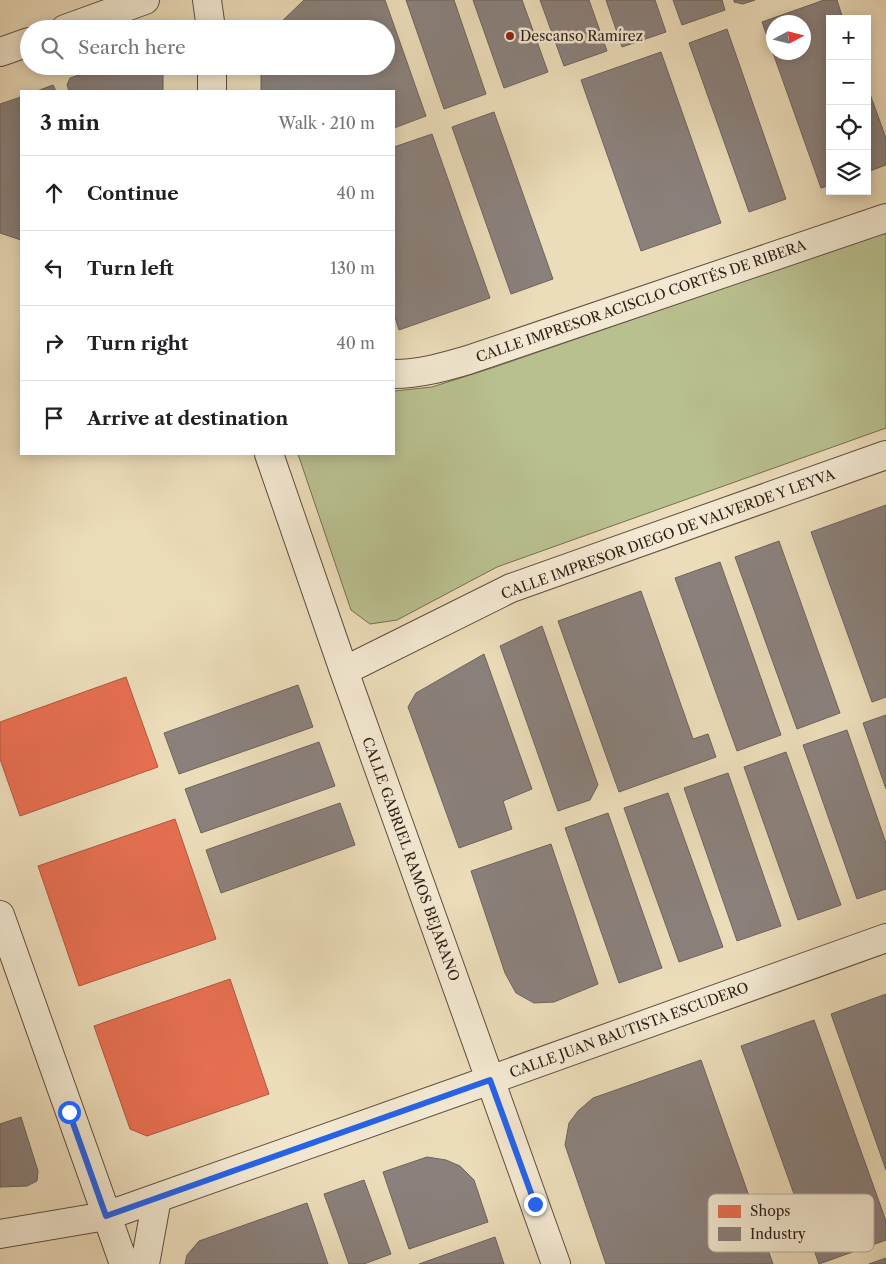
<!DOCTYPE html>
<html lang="en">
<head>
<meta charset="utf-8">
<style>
  body { margin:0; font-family:"Libre Caslon Text",serif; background:#f6f6f6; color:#202124 }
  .controls { position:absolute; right:15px; top:15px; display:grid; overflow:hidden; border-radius:0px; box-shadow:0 2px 12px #0003 }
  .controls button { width:45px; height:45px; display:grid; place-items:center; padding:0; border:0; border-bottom:1px solid #e0e0e0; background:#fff; color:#202124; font:25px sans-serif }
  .compass { position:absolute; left:766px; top:15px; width:45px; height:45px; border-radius:50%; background:#fff; box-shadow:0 2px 12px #0003; rotate:83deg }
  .stop { position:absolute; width:15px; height:15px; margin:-11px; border:4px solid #2563eb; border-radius:50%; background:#fff }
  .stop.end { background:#2563eb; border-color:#fff; box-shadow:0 1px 5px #0008 }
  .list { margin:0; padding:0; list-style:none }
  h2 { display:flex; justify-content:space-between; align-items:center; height:65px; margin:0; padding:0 20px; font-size:21px }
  h2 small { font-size:16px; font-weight:400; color:#757577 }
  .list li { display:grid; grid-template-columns:32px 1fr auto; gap:15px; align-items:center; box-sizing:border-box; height:75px; padding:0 20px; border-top:1px solid #e0e0e0 }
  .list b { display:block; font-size:19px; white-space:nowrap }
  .list em { font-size:16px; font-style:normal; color:#757577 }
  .icon { flex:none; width:28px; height:28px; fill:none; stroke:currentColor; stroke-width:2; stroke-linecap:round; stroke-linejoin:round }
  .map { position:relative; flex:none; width:886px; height:1264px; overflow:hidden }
  .search { position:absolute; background:#fff; box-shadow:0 2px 12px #0003; left:20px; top:20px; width:375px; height:55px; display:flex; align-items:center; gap:12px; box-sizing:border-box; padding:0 18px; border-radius:28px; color:#757577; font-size:19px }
  .panel { position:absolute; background:#fff; box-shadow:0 2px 12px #0003; left:20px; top:90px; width:375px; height:365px; border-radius:0px }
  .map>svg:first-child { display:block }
</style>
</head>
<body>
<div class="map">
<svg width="886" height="1264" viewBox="0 0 886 1264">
  <rect width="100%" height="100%" fill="#ecddba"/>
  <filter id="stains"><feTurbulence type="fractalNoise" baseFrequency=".004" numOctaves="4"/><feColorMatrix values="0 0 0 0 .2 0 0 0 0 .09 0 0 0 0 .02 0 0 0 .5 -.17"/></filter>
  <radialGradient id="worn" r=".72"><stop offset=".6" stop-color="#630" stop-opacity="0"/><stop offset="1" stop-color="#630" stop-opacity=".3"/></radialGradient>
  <!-- green -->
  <path fill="#b9c08f" stroke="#756f52" d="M886,232V428L497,567L397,620L370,624L351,610L298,454H394V391L432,387L492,368Z"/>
  <!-- shops -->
  <path fill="#e76f51" stroke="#b0573f" d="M126,677L158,767L20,816L0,759V722Z
    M175,819L216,939L79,986L38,866Z
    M230,979L269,1094L147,1136L130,1129L94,1026Z"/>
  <!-- industry -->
  <path fill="#8a817c" stroke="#6f635d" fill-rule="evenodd" d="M304,0H385L426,116L394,128V91H261V74L264,66H386V29H274Z
    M406,0H454L486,94L444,109Z
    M473,0H522L548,72L504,88Z
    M540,0H589L607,51L564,66Z
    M606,0H655L666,32L622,47Z
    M673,0H722L725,10L682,25Z
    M734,0H755L743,4L734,2Z
    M824,0H837L843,19H830V185L821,188L762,22ZM774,22H804V52H774Z
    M727,29L786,199L749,212L689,43Z
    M661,52L721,223L641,251L581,80Z
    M106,66L163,67V91H69L67,85L70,78Z
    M53,85L56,91H37Z
    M867,86L886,138V165L867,172Z
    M21,97V240L0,233V104Z
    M494,112L553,279L511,294L452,127Z
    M432,134L490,298L399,330L394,314V147Z
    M886,505V697L872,702L811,532Z
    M779,541L840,713L797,729L735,557Z
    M720,562L781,735L737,751L675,578Z
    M641,591L693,739L708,734L716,757L619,792L558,621Z
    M542,626L598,785L590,800L558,811L500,646Z
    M484,654L532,789L503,801L512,829L459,848L408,707L416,693Z
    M298,685L313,727L179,774L164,733Z
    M886,715V789L863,723Z
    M847,730L886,843V889L857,899L803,745Z
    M319,742L335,786L201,833L185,789Z
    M786,752L841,905L798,920L744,767Z
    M728,773L781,926L737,941L684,788Z
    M668,793L723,947L679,962L624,808Z
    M340,803L355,845L221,893L206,850Z
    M608,813L662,968L619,983L565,828Z
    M551,844L598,984L554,1002L534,1003L516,993L505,973L471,871Z
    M886,994V1170L831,1014Z
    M814,1020L886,1221V1240L819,1264L741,1046Z
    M701,1060L773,1264H606L565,1145L569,1123L578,1111L593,1098Z
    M21,1117L38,1171L37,1181L27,1186L0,1187V1124Z
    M427,1157L446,1160L460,1166L474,1180L488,1222L409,1249L383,1172Z
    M364,1180L391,1254L364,1264H349L324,1194Z
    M307,1203L328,1264H185L187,1255L199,1241Z
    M495,1237L504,1264H419Z
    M886,1258V1264H869Z"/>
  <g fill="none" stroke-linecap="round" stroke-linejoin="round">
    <!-- minor casing -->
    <g stroke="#604e3f" stroke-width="30">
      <path id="minor" d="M207,0L211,29
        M65,29L145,0
        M0,52L29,42
        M212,66V91
        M394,374C420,374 444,367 468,360L886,218
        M269,454L344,671L556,1264
        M344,671L511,588L886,455
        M0,915L124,1264
        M0,1234L106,1216L490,1080L886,938
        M145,1264L157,1198"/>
    </g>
    <!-- minor -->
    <use href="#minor" stroke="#f3e9d2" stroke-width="28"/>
  </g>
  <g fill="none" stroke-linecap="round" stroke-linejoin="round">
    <!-- route -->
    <path stroke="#2563eb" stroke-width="6" d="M69,1112L106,1216L490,1080L535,1204"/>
  </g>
  <!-- markers -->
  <circle fill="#8f2418" stroke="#f3e9d2" stroke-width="2" cx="510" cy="36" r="5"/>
  <g text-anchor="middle" stroke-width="5" stroke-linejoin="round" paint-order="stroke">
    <!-- poi labels -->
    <g font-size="14" fill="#311e16" stroke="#f3e9d2" text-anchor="start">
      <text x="520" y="41">Descanso Ramírez</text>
    </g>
    <!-- street labels -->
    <g font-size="14" fill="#311e16" stroke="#f3e9d2">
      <text transform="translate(641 301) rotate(-19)" y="5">CALLE IMPRESOR ACISCLO CORTÉS DE RIBERA</text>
      <text transform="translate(668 534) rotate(-20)" y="5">CALLE IMPRESOR DIEGO DE VALVERDE Y LEYVA</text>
      <text transform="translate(411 859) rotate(70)" y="5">CALLE GABRIEL RAMOS BEJARANO</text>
      <text transform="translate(629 1030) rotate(-20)" y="5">CALLE JUAN BAUTISTA ESCUDERO</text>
    </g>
  </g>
  <!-- legend -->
  <rect x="708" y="1194" width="166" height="58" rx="8" fill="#f3e9d2" stroke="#b9ac9a" stroke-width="1"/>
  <rect x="718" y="1205" width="23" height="13" fill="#e76f51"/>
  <rect x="718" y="1227" width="23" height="14" fill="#8a817c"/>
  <g font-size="14" fill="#311e16">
    <text x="750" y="1216">Shops</text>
    <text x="750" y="1239">Industry</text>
  </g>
  <rect width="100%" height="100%" filter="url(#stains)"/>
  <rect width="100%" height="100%" fill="url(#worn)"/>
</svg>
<div class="controls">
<button>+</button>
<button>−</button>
<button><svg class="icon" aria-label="locate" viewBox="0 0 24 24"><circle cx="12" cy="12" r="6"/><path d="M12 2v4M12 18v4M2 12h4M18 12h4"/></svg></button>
<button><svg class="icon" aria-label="layers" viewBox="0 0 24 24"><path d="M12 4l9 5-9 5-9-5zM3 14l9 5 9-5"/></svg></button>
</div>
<svg class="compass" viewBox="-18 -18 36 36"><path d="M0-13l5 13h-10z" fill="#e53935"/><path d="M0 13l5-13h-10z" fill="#757577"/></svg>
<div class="stop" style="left:69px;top:1112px"></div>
<div class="stop end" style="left:535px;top:1204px"></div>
<div class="search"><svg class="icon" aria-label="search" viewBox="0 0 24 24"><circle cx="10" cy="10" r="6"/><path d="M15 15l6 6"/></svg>Search here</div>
<section class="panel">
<h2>3 min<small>Walk · 210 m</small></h2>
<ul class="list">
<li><svg class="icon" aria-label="ahead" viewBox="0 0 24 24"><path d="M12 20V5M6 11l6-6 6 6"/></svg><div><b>Continue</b></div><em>40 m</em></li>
<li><svg class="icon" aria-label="left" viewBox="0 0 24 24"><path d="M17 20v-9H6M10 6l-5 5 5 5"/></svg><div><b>Turn left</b></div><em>130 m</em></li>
<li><svg class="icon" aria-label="right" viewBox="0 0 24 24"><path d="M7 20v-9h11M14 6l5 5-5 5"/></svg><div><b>Turn right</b></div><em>40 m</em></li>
<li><svg class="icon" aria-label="arrive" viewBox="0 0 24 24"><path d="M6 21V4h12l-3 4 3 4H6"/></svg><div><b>Arrive at destination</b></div></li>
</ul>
</section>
</div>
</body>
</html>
